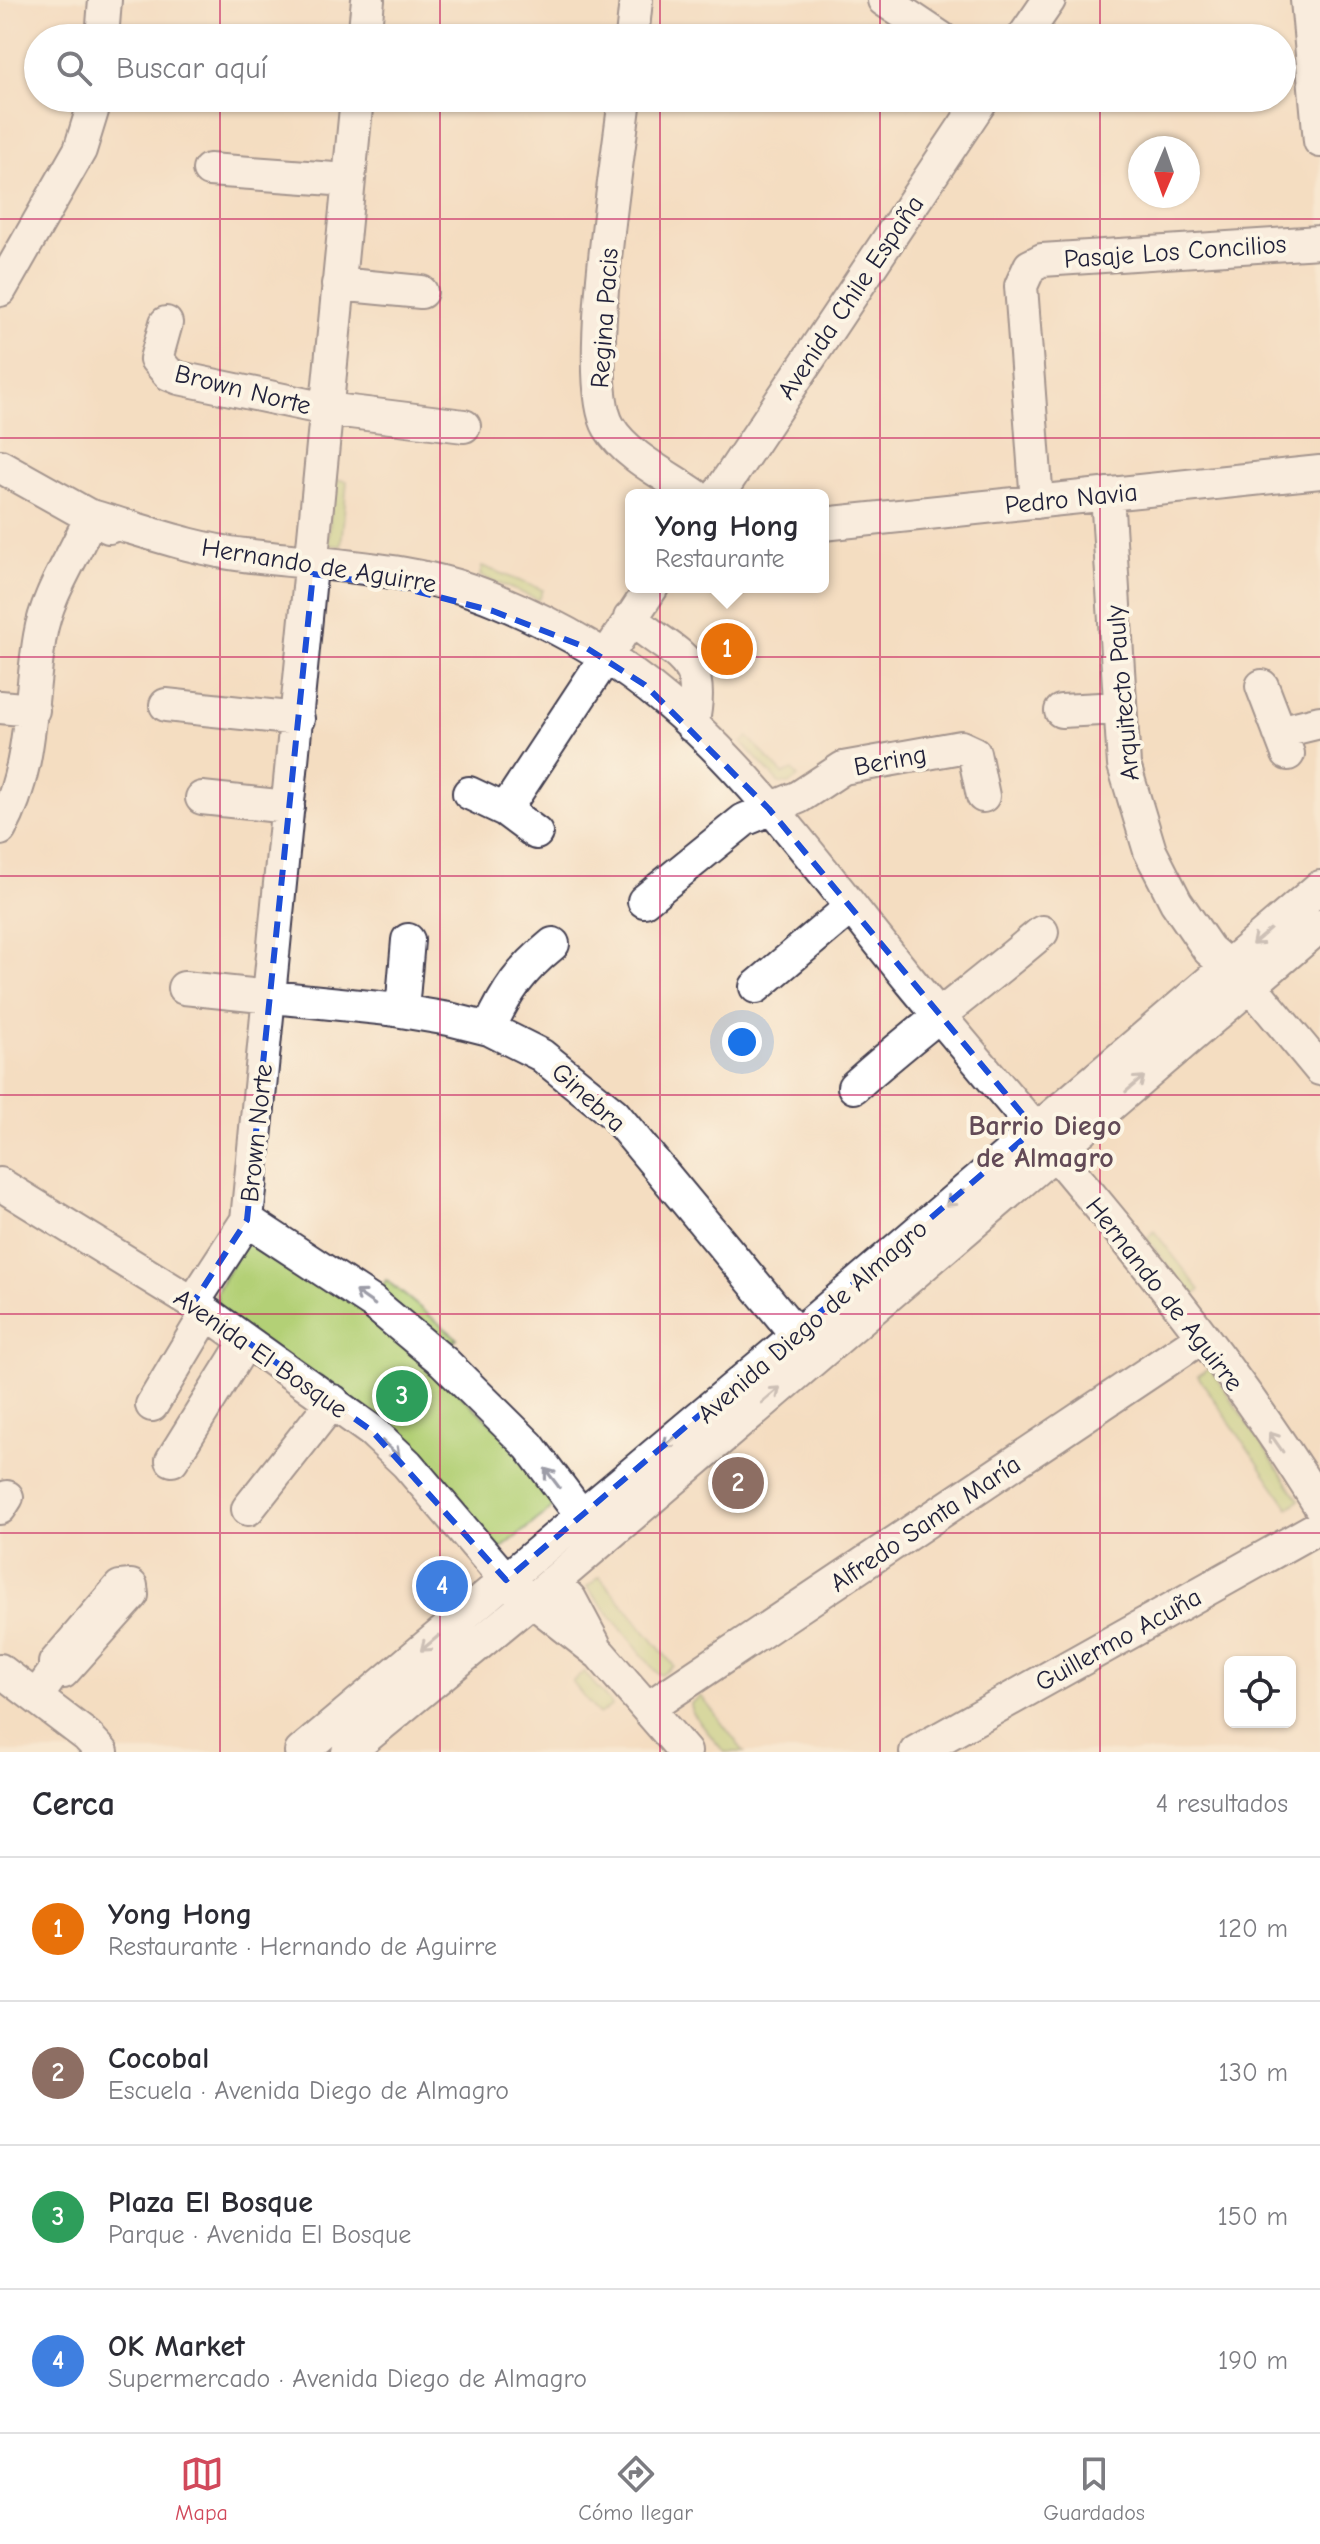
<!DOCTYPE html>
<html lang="es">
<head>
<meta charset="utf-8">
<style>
  body { margin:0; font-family:"Comic Neue",sans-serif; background:#f7f7f7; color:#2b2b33 }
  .controls { position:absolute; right:24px; bottom:24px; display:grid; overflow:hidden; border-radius:12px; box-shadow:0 2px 6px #0004 }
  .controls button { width:72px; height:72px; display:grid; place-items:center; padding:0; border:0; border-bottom:2px solid #e1e1e2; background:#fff; color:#2b2b33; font:40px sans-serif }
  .compass { position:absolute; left:1128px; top:136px; width:72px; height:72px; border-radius:50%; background:#fff; box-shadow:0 2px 6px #0004; rotate:182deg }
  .you { position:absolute; left:742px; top:1042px; width:28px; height:28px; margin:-20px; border:6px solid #fff; border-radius:50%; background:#1a73e8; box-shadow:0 0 0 12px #1a73e833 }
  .badge { display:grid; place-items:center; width:52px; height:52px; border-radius:50%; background:#d1495b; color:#fff; font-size:26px; font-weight:700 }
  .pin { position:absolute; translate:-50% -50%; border:4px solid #fff; box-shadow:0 2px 8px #0006 }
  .popup { position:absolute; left:625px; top:489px; width:204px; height:104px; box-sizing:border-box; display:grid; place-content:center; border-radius:12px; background:#fff; filter:drop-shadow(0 2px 6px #0005); font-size:26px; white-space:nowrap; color:#7c7c81 }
  .popup b { font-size:30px; color:#2b2b33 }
  .popup::after { content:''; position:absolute; left:50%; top:100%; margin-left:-16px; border:16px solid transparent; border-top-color:#fff }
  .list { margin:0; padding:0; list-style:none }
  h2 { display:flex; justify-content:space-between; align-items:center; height:104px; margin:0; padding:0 32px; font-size:34px }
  h2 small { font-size:26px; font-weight:400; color:#7c7c81 }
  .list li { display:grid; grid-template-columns:52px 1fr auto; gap:24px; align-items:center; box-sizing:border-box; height:144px; padding:0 32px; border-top:2px solid #e1e1e2 }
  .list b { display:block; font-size:30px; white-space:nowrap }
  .list p { margin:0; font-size:26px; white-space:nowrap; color:#7c7c81 }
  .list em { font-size:26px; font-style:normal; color:#7c7c81 }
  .icon { flex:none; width:44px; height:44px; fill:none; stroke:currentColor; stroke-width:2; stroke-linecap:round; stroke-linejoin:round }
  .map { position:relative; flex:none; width:1320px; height:1752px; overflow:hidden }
  .search { position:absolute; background:#fff; box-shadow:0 2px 6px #0004; left:24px; right:24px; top:24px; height:88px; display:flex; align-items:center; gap:20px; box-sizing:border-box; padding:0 28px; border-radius:44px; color:#7c7c81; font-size:30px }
  .sheet { height:680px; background:#fff }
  nav { display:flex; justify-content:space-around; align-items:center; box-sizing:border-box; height:112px; border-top:2px solid #e1e1e2; background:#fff; font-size:22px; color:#7c7c81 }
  nav a { display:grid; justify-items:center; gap:4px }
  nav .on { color:#d1495b }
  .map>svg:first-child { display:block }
</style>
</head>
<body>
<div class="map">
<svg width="1320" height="1752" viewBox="0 0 1320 1752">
  <rect width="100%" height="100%" fill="#fcf5e5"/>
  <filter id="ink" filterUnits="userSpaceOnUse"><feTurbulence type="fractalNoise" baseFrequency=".0125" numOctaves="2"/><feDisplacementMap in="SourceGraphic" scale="16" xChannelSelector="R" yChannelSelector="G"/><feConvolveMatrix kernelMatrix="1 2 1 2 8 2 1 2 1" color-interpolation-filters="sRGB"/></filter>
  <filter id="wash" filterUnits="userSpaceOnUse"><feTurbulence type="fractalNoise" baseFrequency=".006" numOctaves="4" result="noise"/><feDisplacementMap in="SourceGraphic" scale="32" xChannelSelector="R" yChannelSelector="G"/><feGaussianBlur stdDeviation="1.8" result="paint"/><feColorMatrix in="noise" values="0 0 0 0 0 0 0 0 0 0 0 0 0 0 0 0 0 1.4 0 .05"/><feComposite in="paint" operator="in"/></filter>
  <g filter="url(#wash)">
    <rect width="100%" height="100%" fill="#f4ddc1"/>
    <!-- green -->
    <path fill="#b3d076" stroke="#6a7958" stroke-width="2" d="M333,479L347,481L341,546L328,545Z
      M482,566L543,590L539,600L480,576Z
      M748,737L783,774L793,770L798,777L789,784L779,783L742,743Z
      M1154,1231L1200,1290L1192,1296L1147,1239Z
      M263,1240L380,1321L516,1446L557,1504L497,1552L219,1308L216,1293L245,1241Z
      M386,1280L457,1338L448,1348L379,1292Z
      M1210,1368L1299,1500L1289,1508L1198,1376Z
      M600,1577L674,1666L661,1675L656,1672L587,1587Z
      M584,1672L612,1705L599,1715L572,1682Z
      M701,1696L744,1752H724L692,1713L690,1704Z"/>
  </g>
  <g filter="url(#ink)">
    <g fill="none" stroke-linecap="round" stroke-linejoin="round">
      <!-- minor casing -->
      <g stroke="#423e4f" stroke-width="36">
        <path id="minor" d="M884,0L941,38
          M1307,0L1320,141
          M102,38L105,0
          M364,38L368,0
          M632,38L636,0
          M1023,38L1049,0
          M625,98C618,162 581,380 609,427C626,456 668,476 695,495
          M209,170L348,180
          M338,284L421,292
          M0,290L80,150L96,98
          M166,323L156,359L169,374L179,378L326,409L464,426
          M0,466L109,527
          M1107,494L1124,765L1150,851L1176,902L1209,950L1251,986L1320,1069
          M718,495L983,98
          M1037,502L1021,286L1030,266L1042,260L1320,242
          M91,516C142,530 192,549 244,555C328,566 417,566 496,600C556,625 618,660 667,702C758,779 836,890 912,983C1052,1152 1204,1318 1320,1506
          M823,524L1320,472
          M630,618C676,658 708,654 692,726
          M1262,686L1288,754
          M166,705L298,719
          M0,707L33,710
          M1061,711L1120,708
          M1279,732L1320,722
          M469,793L505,810L536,833
          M202,798L288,807
          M505,810L652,587
          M0,829C33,770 29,700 40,636C47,593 75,556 91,516
          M644,901L744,820L799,797L843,768L961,747L974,753L983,796
          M756,987L851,907
          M184,988L389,1009L449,1019L489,1029L541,1055L614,1114L811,1352
          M402,1011L408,940
          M489,1029C507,990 520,971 553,944
          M854,1087C915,1032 980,985 1042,932
          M0,1184L193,1303L372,1431L407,1464L506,1580L600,1654L685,1752
          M247,1220L372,1302L444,1362L529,1446L593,1531
          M193,1303L247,1220L357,98
          M152,1405L207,1313
          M172,1460L246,1341
          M0,1508L7,1497
          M248,1509L333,1401
          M553,1582L570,1599L594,1644
          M0,1670L87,1736L102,1752
          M37,1696L55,1671V1663L120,1587L131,1586L132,1595L63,1672L55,1671
          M648,1708L1202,1337
          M301,1752L798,1334L1320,887
          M348,1752L530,1602L1320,926
          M916,1752L1320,1526"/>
      </g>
      <!-- minor -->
      <use href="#minor" stroke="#fff" stroke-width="32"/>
    </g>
    <!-- one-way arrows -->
    <defs><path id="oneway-shaft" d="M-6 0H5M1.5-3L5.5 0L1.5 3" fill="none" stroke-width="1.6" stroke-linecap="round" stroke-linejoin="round" transform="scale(2)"/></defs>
    <g stroke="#9c9ca7">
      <use href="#oneway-shaft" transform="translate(1261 937) rotate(139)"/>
      <use href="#oneway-shaft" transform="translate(1135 1084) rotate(-40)"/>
      <use href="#oneway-shaft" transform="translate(955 1198) rotate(139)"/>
      <use href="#oneway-shaft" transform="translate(365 1298) rotate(-145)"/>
      <use href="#oneway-shaft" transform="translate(771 1395) rotate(-40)"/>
      <use href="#oneway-shaft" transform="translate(672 1440) rotate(140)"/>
      <use href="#oneway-shaft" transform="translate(1276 1442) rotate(-125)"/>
      <use href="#oneway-shaft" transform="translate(391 1449) rotate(43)"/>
      <use href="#oneway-shaft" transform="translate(552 1478) rotate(-127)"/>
      <use href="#oneway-shaft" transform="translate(430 1643) rotate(140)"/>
    </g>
  </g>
  <!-- marked area -->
  <path d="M0 0H1320V1752H0ZM313,574L396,586L493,611L585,647L645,685L769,809L1035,1129L506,1580L372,1431L193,1303L247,1220Z" fill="#f4ddc1" fill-opacity=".55" fill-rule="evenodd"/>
  <path fill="none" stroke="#1d4ed8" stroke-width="6" stroke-dasharray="16 10" stroke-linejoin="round" d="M313,574L396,586L493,611L585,647L645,685L769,809L1035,1129L506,1580L372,1431L193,1303L247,1220Z"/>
  <!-- grid -->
  <path fill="none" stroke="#c2185b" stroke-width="2" stroke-opacity="0.55" d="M220,0V38M440,0V38M660,0V38M880,0V38M1100,0V38M220,98V1752M440,98V1752M660,98V1752M880,98V1752M1100,98V1752M0,219H1320M0,438H1320M0,657H1320M0,876H1320M0,1095H1320M0,1314H1320M0,1533H1320"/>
  <g text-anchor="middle" stroke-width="8" stroke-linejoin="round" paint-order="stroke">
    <!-- street labels -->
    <g font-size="26" fill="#22223b" stroke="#fcf5e5">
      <text transform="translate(1175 251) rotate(-4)" y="9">Pasaje Los Concilios</text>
      <text transform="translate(850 297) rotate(-56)" y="9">Avenida Chile España</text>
      <text transform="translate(604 318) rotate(-86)" y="9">Regina Pacis</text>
      <text transform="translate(243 389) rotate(14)" y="9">Brown Norte</text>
      <text transform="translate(1071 498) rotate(-6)" y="9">Pedro Navia</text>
      <text transform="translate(319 565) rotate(9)" y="9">Hernando de Aguirre</text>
      <text transform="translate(1122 693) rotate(-95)" y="9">Arquitecto Pauly</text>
      <text transform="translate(890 760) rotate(-11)" y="9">Bering</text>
      <text transform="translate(589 1097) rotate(42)" y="9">Ginebra</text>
      <text transform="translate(256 1133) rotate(-84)" y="9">Brown Norte</text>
      <text transform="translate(1165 1294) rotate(52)" y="9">Hernando de Aguirre</text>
      <text transform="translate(812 1321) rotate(-41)" y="9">Avenida Diego de Almagro</text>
      <text transform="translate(261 1353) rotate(35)" y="9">Avenida El Bosque</text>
      <text transform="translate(925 1523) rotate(-34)" y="9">Alfredo Santa María</text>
      <text transform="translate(1118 1639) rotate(-29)" y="9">Guillermo Acuña</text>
    </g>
    <!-- neighbourhood labels -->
    <g font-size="28" font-weight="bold" fill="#624a56" stroke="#fcf5e5">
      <text x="1045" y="1135">Barrio Diego<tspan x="1045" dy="32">de Almagro</tspan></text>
    </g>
  </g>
</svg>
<div class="controls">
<button><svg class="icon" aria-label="locate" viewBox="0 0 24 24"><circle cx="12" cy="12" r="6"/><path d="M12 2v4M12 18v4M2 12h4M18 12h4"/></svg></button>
</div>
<svg class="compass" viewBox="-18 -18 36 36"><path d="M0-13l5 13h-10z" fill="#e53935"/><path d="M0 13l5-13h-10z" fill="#7c7c81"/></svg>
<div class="you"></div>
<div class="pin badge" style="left:727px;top:649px;background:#e8710a">1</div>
<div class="popup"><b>Yong Hong</b>Restaurante</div>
<div class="pin badge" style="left:738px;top:1483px;background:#8d6e63">2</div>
<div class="pin badge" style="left:402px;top:1396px;background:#2e9e5b">3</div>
<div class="pin badge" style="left:442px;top:1586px;background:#3f7fe0">4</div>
<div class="search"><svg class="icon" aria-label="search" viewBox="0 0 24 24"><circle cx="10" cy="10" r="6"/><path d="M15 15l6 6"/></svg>Buscar aquí</div>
</div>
<section class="sheet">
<h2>Cerca<small>4 resultados</small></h2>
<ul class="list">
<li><span class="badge" style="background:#e8710a">1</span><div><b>Yong Hong</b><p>Restaurante · Hernando de Aguirre</p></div><em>120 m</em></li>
<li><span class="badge" style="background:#8d6e63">2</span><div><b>Cocobal</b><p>Escuela · Avenida Diego de Almagro</p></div><em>130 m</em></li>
<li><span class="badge" style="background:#2e9e5b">3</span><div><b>Plaza El Bosque</b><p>Parque · Avenida El Bosque</p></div><em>150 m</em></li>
<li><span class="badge" style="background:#3f7fe0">4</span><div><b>OK Market</b><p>Supermercado · Avenida Diego de Almagro</p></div><em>190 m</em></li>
</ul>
</section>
<nav>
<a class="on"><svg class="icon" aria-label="map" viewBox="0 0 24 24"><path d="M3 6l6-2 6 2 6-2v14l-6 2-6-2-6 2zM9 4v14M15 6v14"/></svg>Mapa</a>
<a><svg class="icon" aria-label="directions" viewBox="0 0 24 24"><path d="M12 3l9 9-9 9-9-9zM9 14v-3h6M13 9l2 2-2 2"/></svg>Cómo llegar</a>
<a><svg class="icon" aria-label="saved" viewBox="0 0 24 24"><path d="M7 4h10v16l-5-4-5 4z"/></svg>Guardados</a>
</nav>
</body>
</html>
